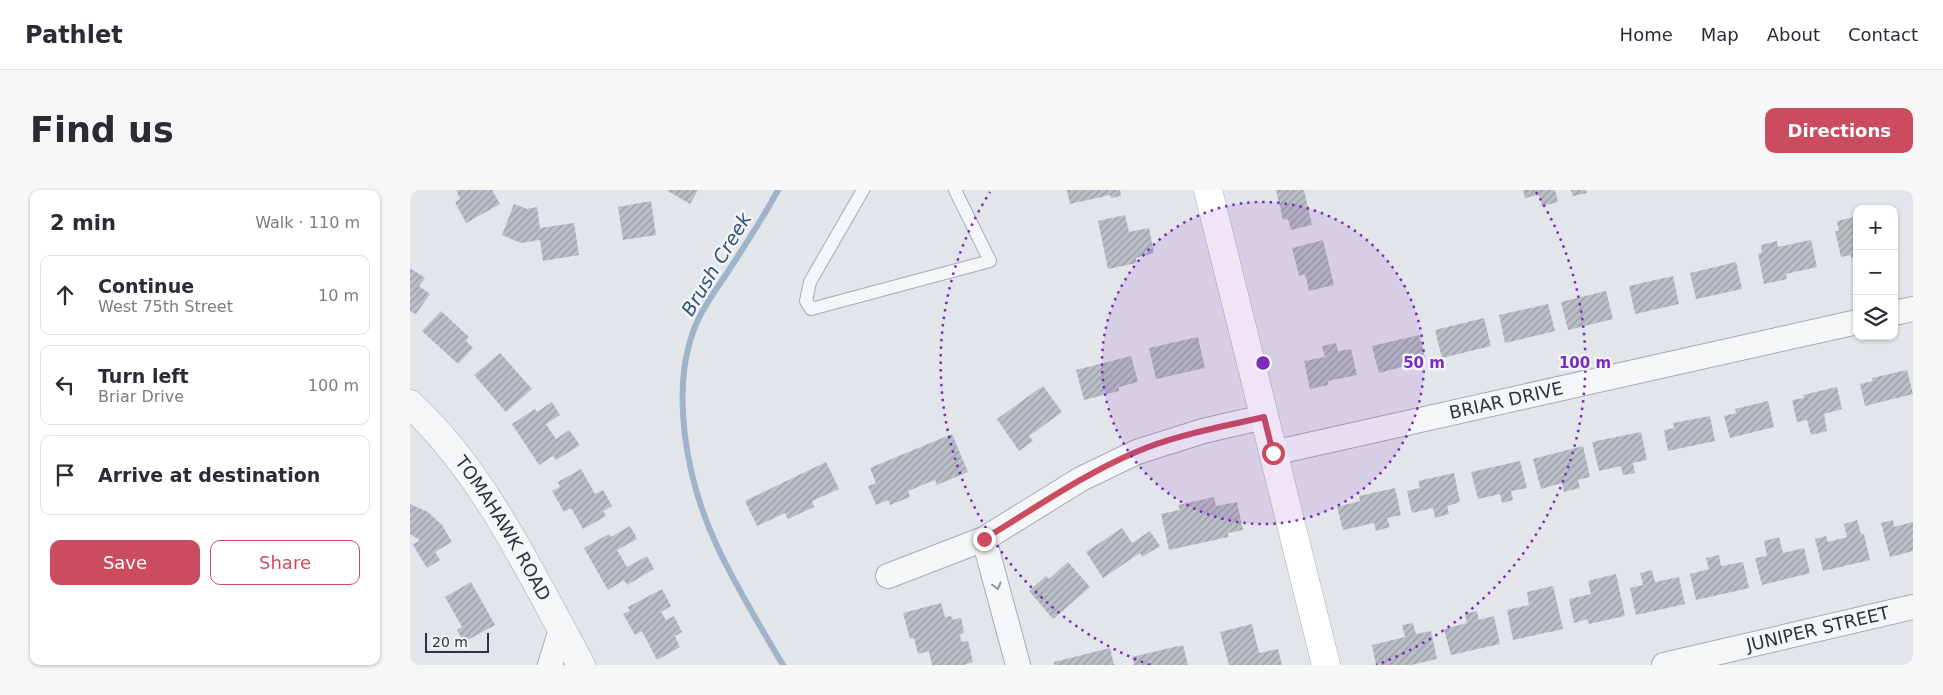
<!DOCTYPE html>
<html lang="en">
<head>
<meta charset="utf-8">
<style>
  body { margin:0; font-family:"DejaVu Sans",sans-serif; background:#f7f7f7; color:#2b2b33 }
  .controls { position:absolute; right:15px; top:15px; display:grid; overflow:hidden; border-radius:10px; box-shadow:0 1px 4px #0004 }
  .controls button { width:45px; height:45px; display:grid; place-items:center; padding:0; border:0; border-bottom:1px solid #e1e1e2; background:#fff; color:#2b2b33; font:25px sans-serif }
  .scale { position:absolute; left:15px; bottom:12px; width:64px; box-sizing:border-box; padding-left:5px; border:2px solid #2b3342; border-top:0; font-size:14px; line-height:18px; white-space:nowrap; color:#2b3342; -webkit-text-stroke:4px #f2f4f7; paint-order:stroke }
  .stop { position:absolute; width:15px; height:15px; margin:-11px; border:4px solid #cb4c5f; border-radius:50%; background:#fff }
  .stop.end { background:#cb4c5f; border-color:#fff; box-shadow:0 1px 5px #0008 }
  .list { margin:0; padding:0; list-style:none }
  h2 { display:flex; justify-content:space-between; align-items:center; height:65px; margin:0; padding:0 20px; font-size:21px }
  h2 small { font-size:16px; font-weight:400; color:#7c7c81 }
  .list li { display:grid; grid-template-columns:32px 1fr auto; gap:15px; align-items:center; box-sizing:border-box; height:80px; margin:0 10px 10px; padding:0 10px; border:1px solid #e1e1e2; border-radius:10px }
  .list b { display:block; font-size:19px; white-space:nowrap }
  .list p { margin:0; font-size:16px; white-space:nowrap; color:#7c7c81 }
  .list em { font-size:16px; font-style:normal; color:#7c7c81 }
  .actions { display:flex; gap:10px; padding:15px 20px }
  .actions a { flex:1; padding:11px 0; border:1px solid #cb4c5f; border-radius:10px; text-align:center; font-size:18px; color:#cb4c5f }
  .actions .main { background:#cb4c5f; color:#fff }
  .icon { flex:none; width:28px; height:28px; fill:none; stroke:currentColor; stroke-width:2; stroke-linecap:round; stroke-linejoin:round }
  .map { position:relative; flex:none; width:1503px; height:475px; overflow:hidden; border-radius:10px }
  header { display:flex; align-items:center; gap:30px; box-sizing:border-box; height:70px; padding:0 25px; background:#fff; border-bottom:1px solid #e1e1e2 }
  header strong { font-size:24px }
  nav { display:flex; gap:28px; margin-inline-start:auto; font-size:18px }
  .intro { display:flex; align-items:center; justify-content:space-between; box-sizing:border-box; height:120px; padding:0 30px }
  h1 { margin:0; font-size:35px }
  .button { padding:12px 22px; border-radius:10px; background:#cb4c5f; color:#fff; font-size:18px; font-weight:700 }
  main { display:flex; gap:30px; padding:0 30px }
  aside { flex:1; background:#fff; border-radius:10px; box-shadow:0 1px 4px #0004 }
  .map>svg:first-child { display:block }
</style>
</head>
<body>
<header>
<strong>Pathlet</strong>
<nav><a>Home</a><a>Map</a><a>About</a><a>Contact</a></nav>
</header>
<div class="intro"><h1>Find us</h1><a class="button">Directions</a></div>
<main>
<aside>
<h2>2 min<small>Walk · 110 m</small></h2>
<ul class="list">
<li><svg class="icon" aria-label="ahead" viewBox="0 0 24 24"><path d="M12 20V5M6 11l6-6 6 6"/></svg><div><b>Continue</b><p>West 75th Street</p></div><em>10 m</em></li>
<li><svg class="icon" aria-label="left" viewBox="0 0 24 24"><path d="M17 20v-9H6M10 6l-5 5 5 5"/></svg><div><b>Turn left</b><p>Briar Drive</p></div><em>100 m</em></li>
<li><svg class="icon" aria-label="arrive" viewBox="0 0 24 24"><path d="M6 21V4h12l-3 4 3 4H6"/></svg><div><b>Arrive at destination</b></div></li>
</ul>
<div class="actions"><a class="main">Save</a><a>Share</a></div>
</aside>
<div class="map">
<svg width="1503" height="475" viewBox="0 0 1503 475">
  <defs>
    <pattern id="building-hatch" width="6" height="6" patternUnits="userSpaceOnUse" patternTransform="scale(1.25)"><rect width="6" height="6" fill="#babfc7"/><path d="M-1 1l2-2M0 6l6-6M5 7l2-2" fill="none" stroke="#979ca3"/></pattern>
  </defs>
  <rect width="100%" height="100%" fill="#e2e5ea"/>
  <g fill="none" stroke-linecap="round" stroke-linejoin="round">
    <!-- stream -->
    <path stroke="#9fb3c9" stroke-width="6" d="M368,0C353,28 336,54 319,80C308,97 295,114 287,132C258,198 277,292 307,356C326,397 350,436 373,475"/>
  </g>
  <!-- building -->
  <path fill="url(#building-hatch)" d="M46,0H82L90,14L56,33L45,12L50,9Z
    M256,0H288L280,14Z
    M657,0H710L711,6L701,8L700,5L660,14Z
    M866,0H894L902,35L881,40L878,29L873,30Z
    M1113,0H1145L1148,12L1132,16L1129,5L1115,8Z
    M1161,0H1176L1177,3L1163,6Z
    M241,11L246,45L213,50L208,17Z
    M104,14L117,19L127,17L130,38L164,33L169,65L133,71L130,50L111,53L92,45Z
    M715,25L719,42L739,38L744,63L726,68L727,73L698,79L688,31Z
    M1444,27L1447,34V66L1441,68V65L1431,67L1425,41H1429L1427,31Z
    M913,50L924,95L899,101L895,84L889,86L882,58Z
    M1401,50L1407,77L1376,84L1377,89L1354,94L1348,64L1352,63L1351,55L1367,51L1368,57Z
    M1326,72L1332,99L1286,109L1280,83Z
    M0,78L15,88L9,96L20,104L6,124L0,121Z
    M1263,86L1269,114L1225,124L1219,96Z
    M1196,101L1203,129L1158,140L1151,112Z
    M1138,114L1145,141L1095,153L1089,125Z
    M31,121L59,147L56,151L63,158L48,174L12,141Z
    M1074,128L1081,156L1032,168L1025,140Z
    M1009,145L1015,167L998,172L999,175L969,183L962,156Z
    M788,147L795,178L746,189L739,158Z
    M926,153L928,161L941,159L947,185L918,191V195L900,199L894,171L915,167L912,156Z
    M90,163L122,199L96,222L64,185Z
    M721,166L728,192L709,197V201L674,210L666,180Z
    M1497,180L1503,204L1455,216L1450,194L1463,191L1462,188Z
    M633,196L652,222L619,246L623,251L609,261L587,229Z
    M1427,197L1432,219L1414,224L1417,241L1401,245L1397,230L1387,232L1382,210L1394,208L1393,205Z
    M1358,211L1364,237L1320,248L1314,226L1326,223L1325,219Z
    M142,212L150,225L136,234L146,249L159,240L170,255L146,270L143,266L129,275L102,234L125,219L127,222Z
    M1300,226L1305,251L1258,261L1254,240L1264,238L1263,233Z
    M1231,242L1237,270L1223,273L1225,283L1213,285L1211,276L1189,281L1182,252Z
    M542,244L558,282L527,295L525,290L498,301L500,307L480,315L478,310L466,315L458,296L466,293L460,278Z
    M1173,256L1180,287L1168,290L1170,298L1154,302L1152,293L1131,299L1123,269Z
    M1110,271L1117,298L1101,301L1103,310L1092,313L1090,304L1068,309L1061,282Z
    M416,272L429,299L402,311L404,317L378,329L375,323L347,336L335,311Z
    M171,279L185,304L193,300L202,316L193,321L196,326L173,339L161,318L154,322L142,301L150,297L148,292Z
    M1044,283L1050,312L1037,316L1039,324L1025,328L1023,318L1002,323L997,301L1010,298L1008,291Z
    M985,298L991,325L977,328L980,337L966,341L964,333L933,340L927,317L950,311L949,306Z
    M804,307L806,316L827,312L833,340L818,343V347L759,360L751,324L770,320L768,315Z
    M0,314L18,322L32,335L42,352L25,362L30,370L17,378L3,355L10,350L0,344Z
    M1447,330L1451,344H1454L1460,370L1413,381L1405,349L1416,346L1418,352L1437,347L1434,334Z
    M1483,330L1484,337L1503,332V361L1480,367L1471,333Z
    M220,336L227,349L207,360L217,377L237,366L244,379L217,395L214,390L198,400L174,358L199,344L201,347Z
    M712,338L722,353L740,341L750,356L732,367L730,363L693,388L676,362Z
    M1369,347L1373,363L1394,358L1400,383L1352,395L1345,368L1357,366L1354,351Z
    M1309,365L1311,376L1333,372L1339,398L1286,410L1280,384L1299,379L1296,368Z
    M658,372L680,397L643,429L619,401L636,386L639,389Z
    M1242,380L1245,392L1269,387L1275,414L1226,425L1220,398L1233,395L1230,383Z
    M1206,384L1215,426L1179,434L1177,429L1164,433L1159,409L1181,404L1178,391Z
    M61,392L85,435L54,452L47,440L52,437L35,407Z
    M1143,396L1153,439L1103,450L1097,420L1119,415L1117,402Z
    M252,399L261,416L251,422L256,430L264,426L272,442L265,446L270,457L247,470L232,441L225,445L213,424L220,421L218,417Z
    M531,413L535,427L541,426L543,430L551,428L554,442L550,445L551,452L558,451L563,472L554,475H522L519,461L508,464L504,448L500,449L493,423Z
    M1067,421L1069,430L1084,426L1090,454L1041,465L1034,439L1057,433L1055,424Z
    M1003,433L1006,444L1021,441L1027,469L1001,475H966L962,455L995,447L992,435Z
    M842,434L849,463L868,459L872,475H819L810,442Z
    M773,455L778,475H724L722,467Z
    M700,458L704,475H644V472Z"/>
  <g fill="none" stroke-linecap="round" stroke-linejoin="round">
    <!-- service casing -->
    <g stroke="#a7acb4" stroke-width="14">
      <path id="service" d="M453,0L400,92L396,111L401,119L580,71L545,0"/>
    </g>
    <!-- minor casing -->
    <g stroke="#a7acb4" stroke-width="26">
      <g id="minor">
        <path d="M1484,123L1503,119"/>
        <path id="s1" d="M863,263L1447,132"/>
        <path d="M574,349L608,475"/>
        <path d="M478,386L574,349L671,289L727,262L793,241L854,227"/>
        <path d="M140,475L151,439"/>
        <path id="s2" d="M1254,475L1503,417"/>
      </g>
    </g>
    <!-- tertiary casing -->
    <g stroke="#a7acb4" stroke-width="29">
      <g id="tertiary">
        <path id="s3" d="M0,214C77,286 121,385 171,475"/>
      </g>
    </g>
    <!-- secondary casing -->
    <g stroke="#a7acb4" stroke-width="29">
      <path id="secondary" d="M798,0L916,475"/>
    </g>
    <!-- service -->
    <use href="#service" stroke="#f5f6f8" stroke-width="12"/>
    <!-- minor -->
    <use href="#minor" stroke="#f5f6f8" stroke-width="24"/>
    <!-- tertiary -->
    <use href="#tertiary" stroke="#f5f6f8" stroke-width="28"/>
    <!-- secondary -->
    <use href="#secondary" stroke="#fff" stroke-width="28"/>
  </g>
  <!-- one-way arrows -->
  <defs><path id="oneway-chevron" d="M-2-3.5L2.5 0L-2 3.5" fill="none" stroke-width="1.6" stroke-linecap="round" stroke-linejoin="round" transform="scale(1.25)"/></defs>
  <use stroke="#90949d" href="#oneway-chevron" transform="translate(587 396) rotate(75)"/>
  <g fill="none" stroke-linecap="round" stroke-linejoin="round">
    <!-- route -->
    <path stroke="#cb4c5f" stroke-width="6" d="M574,349C624,319 672,285 726,262C765,245 812,237 854,227L863,263"/>
  </g>
  <!-- distance rings -->
  <circle cx="853" cy="173" r="161" fill="#7b2cbf" fill-opacity=".12"/>
  <g fill="none" stroke="#7b2cbf" stroke-width="2.5" stroke-dasharray="2.5 5">
    <circle cx="853" cy="173" r="161"/>
    <path d="M740 475A322 322 0 0 1 580 2M1126 2A322 322 0 0 1 966 475"/>
  </g>
  <g text-anchor="middle" stroke-width="5" stroke-linejoin="round" paint-order="stroke">
    <!-- street labels -->
    <g font-size="18" fill="#2b3342" stroke="#f2f4f7">
      <text dy="6" stroke="none"><textPath href="#s1" startOffset="239">BRIAR DRIVE</textPath></text>
      <text dy="6" stroke="none"><textPath href="#s3" startOffset="156">TOMAHAWK ROAD</textPath></text>
      <text dy="6" stroke="none"><textPath href="#s2" startOffset="158">JUNIPER STREET</textPath></text>
    </g>
    <!-- water labels -->
    <g font-size="19" font-style="italic" fill="#365275" stroke="#f2f4f7">
      <text transform="translate(306 74) rotate(-59)" y="7">Brush Creek</text>
    </g>
  </g>
  <circle cx="853" cy="173" r="8" fill="#7b2cbf" stroke="#f2f4f7" stroke-width="2.5"/>
  <g font-size="15" text-anchor="middle" font-weight="bold" fill="#7b2cbf" stroke="#f2f4f7" stroke-width="5" stroke-linejoin="round" paint-order="stroke">
    <text x="1014" y="178">50 m</text>
    <text x="1175" y="178">100 m</text>
  </g>
</svg>
<div class="controls">
<button>+</button>
<button>−</button>
<button><svg class="icon" aria-label="layers" viewBox="0 0 24 24"><path d="M12 4l9 5-9 5-9-5zM3 14l9 5 9-5"/></svg></button>
</div>
<div class="scale">20 m</div>
<div class="stop" style="left:863px;top:263px"></div>
<div class="stop end" style="left:574px;top:349px"></div>
</div>
</main>
</body>
</html>
